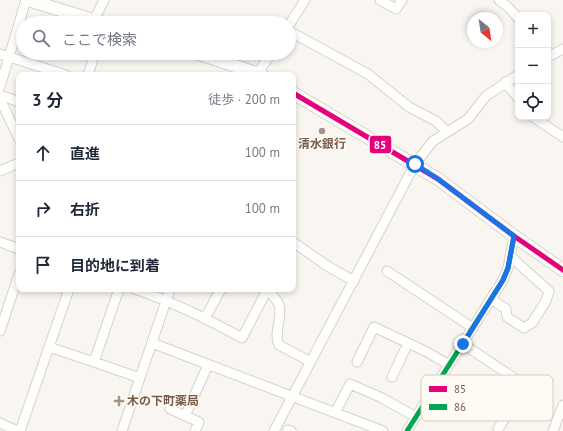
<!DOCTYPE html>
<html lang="ja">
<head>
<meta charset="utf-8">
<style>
  body { margin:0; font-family:"PT Sans","Noto Sans JP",sans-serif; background:#f6f6f7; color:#1f2937 }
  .controls { position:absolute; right:12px; top:12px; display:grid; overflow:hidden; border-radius:8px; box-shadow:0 2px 6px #0003 }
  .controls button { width:36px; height:36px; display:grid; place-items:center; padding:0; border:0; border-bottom:1px solid #e0e1e3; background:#fff; color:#1f2937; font:20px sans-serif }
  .compass { position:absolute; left:467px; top:12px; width:36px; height:36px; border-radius:50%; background:#fff; box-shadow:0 2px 6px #0003; rotate:150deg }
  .stop { position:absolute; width:12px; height:12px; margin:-9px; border:3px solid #1a73e8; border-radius:50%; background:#fff }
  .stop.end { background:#1a73e8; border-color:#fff; box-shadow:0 1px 4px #0008 }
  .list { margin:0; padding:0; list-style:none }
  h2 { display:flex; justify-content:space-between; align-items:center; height:52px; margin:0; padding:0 16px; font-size:17px }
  h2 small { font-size:13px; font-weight:400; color:#747a83 }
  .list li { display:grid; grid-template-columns:26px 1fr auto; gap:12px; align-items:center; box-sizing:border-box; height:56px; padding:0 16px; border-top:1px solid #e0e1e3 }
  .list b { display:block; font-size:15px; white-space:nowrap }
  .list em { font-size:13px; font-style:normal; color:#747a83 }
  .icon { flex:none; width:22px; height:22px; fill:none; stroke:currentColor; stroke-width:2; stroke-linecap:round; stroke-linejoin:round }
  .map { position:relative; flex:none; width:563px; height:431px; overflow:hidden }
  .search { position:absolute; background:#fff; box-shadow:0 2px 6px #0003; left:16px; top:16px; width:280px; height:44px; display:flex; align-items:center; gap:10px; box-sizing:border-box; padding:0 14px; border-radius:22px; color:#747a83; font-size:15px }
  .panel { position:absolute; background:#fff; box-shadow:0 2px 6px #0003; left:16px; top:72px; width:280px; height:220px; border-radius:8px }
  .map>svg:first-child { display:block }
</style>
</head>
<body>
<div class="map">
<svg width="563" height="431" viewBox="0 0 563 431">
  <rect width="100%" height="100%" fill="#f9f5f0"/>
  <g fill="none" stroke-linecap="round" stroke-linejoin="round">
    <!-- street casing -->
    <g stroke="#d7d1cb" stroke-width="11">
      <path id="street" d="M380,0L396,9L402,0
        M499,0L508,7L518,18
        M94,20L104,0
        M289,25L305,0
        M289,31L368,74L409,107L436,121L447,132
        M0,54L66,75
        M548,57L563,49
        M88,75L95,53
        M257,75L271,53
        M505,82L518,98
        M0,87L26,0
        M0,95L19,102
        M0,99L19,139
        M533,117L563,137
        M0,171L19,163
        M0,242L19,249
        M293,242L329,267L354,281
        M387,271L473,328
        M119,289L94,362L140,378
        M135,289C173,302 206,318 242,338L267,290L266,289
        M267,290C271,294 277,299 279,305C283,316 273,333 279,345L311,362
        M491,299L506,309L507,317L524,328L532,323L546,301L549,291L510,256
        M205,318L221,289
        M0,331L19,274
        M152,343L383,431
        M463,344L526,386L498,429
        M49,347L94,362
        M357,362L374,327L427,352L449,365
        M392,377L408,343
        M170,409L199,422L195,431
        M335,413L350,384L382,398L416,417
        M185,416L208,365
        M0,423L18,431
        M288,430L291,431
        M20,431L69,289
        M122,431L170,289
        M274,431L415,164L433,141L468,119L486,96L518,75
        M407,431L503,280L508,268L514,236
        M553,431L563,405"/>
    </g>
    <!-- secondary casing -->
    <g stroke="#d9d2cb" stroke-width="14">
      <path id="secondary" d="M28,0L103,23
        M197,53L262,75
        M293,93L438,179L514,236L563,270"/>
    </g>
    <!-- street -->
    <use href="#street" stroke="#fefefd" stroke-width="9"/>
    <!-- secondary -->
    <use href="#secondary" stroke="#fefefd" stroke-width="12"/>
    <!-- bus-1 casing -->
    <g stroke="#fffaf3" stroke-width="8">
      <path id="bus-1" d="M293,93L438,179L514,236L563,270"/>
    </g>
    <!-- bus-2 casing -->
    <g stroke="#fffaf3" stroke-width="8">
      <path id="bus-2" d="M407,431L503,280L508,268L514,236"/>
    </g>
    <!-- bus-1 -->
    <use href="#bus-1" stroke="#e5007d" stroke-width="5"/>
    <!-- bus-2 -->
    <use href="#bus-2" stroke="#00a651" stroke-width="5"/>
  </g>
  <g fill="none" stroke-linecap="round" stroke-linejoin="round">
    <!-- route -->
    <path stroke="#1a73e8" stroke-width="5" d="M415,164L438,179L514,236L508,268L503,280L463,344"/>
  </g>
  <!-- markers -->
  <g fill="#a69286" stroke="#fffaf3" stroke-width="1.5">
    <circle cx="322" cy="131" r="4"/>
    <path d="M117 395h4v4h4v4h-4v4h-4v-4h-4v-4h4z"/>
  </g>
  <g text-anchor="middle" stroke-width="3.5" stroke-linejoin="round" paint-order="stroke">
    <!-- poi labels -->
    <g font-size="12" font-weight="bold" fill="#7a5c4d" stroke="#fffaf3">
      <text x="322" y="148">清水銀行</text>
      <text x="127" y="405" text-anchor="start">木の下町薬局</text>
    </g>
  </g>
  <!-- legend -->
  <rect x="421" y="375" width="132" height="46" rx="6" fill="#fffaf3" stroke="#d7cbc1" stroke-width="1"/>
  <rect x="429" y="386" width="18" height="6" fill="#e5007d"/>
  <rect x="429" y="404" width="18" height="6" fill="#00a651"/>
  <g font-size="11" fill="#7a5c4d">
    <text x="454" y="393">85</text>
    <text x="454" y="411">86</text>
  </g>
  <rect stroke="#fffaf3" stroke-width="1.5" x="369" y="135" width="23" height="19" rx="4" fill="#e5007d"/>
  <g font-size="11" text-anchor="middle" font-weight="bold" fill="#fff">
    <text x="380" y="149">85</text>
  </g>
</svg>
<div class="controls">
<button>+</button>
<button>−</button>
<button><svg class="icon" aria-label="locate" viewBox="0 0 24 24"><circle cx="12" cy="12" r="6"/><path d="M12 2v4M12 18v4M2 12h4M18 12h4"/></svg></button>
</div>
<svg class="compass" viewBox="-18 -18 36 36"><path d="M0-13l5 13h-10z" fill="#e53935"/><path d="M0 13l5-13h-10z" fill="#747a83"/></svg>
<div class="stop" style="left:415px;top:164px"></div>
<div class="stop end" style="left:463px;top:344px"></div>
<div class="search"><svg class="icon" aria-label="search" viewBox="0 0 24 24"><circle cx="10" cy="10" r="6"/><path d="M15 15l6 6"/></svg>ここで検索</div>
<section class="panel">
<h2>3 分<small>徒歩 · 200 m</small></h2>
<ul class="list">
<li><svg class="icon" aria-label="ahead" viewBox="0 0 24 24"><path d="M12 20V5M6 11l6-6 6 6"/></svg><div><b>直進</b></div><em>100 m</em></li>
<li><svg class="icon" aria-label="right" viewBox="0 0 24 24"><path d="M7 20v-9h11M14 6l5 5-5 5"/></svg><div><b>右折</b></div><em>100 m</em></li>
<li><svg class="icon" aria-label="arrive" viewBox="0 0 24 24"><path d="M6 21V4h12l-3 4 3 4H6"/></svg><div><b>目的地に到着</b></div></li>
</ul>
</section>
</div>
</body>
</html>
